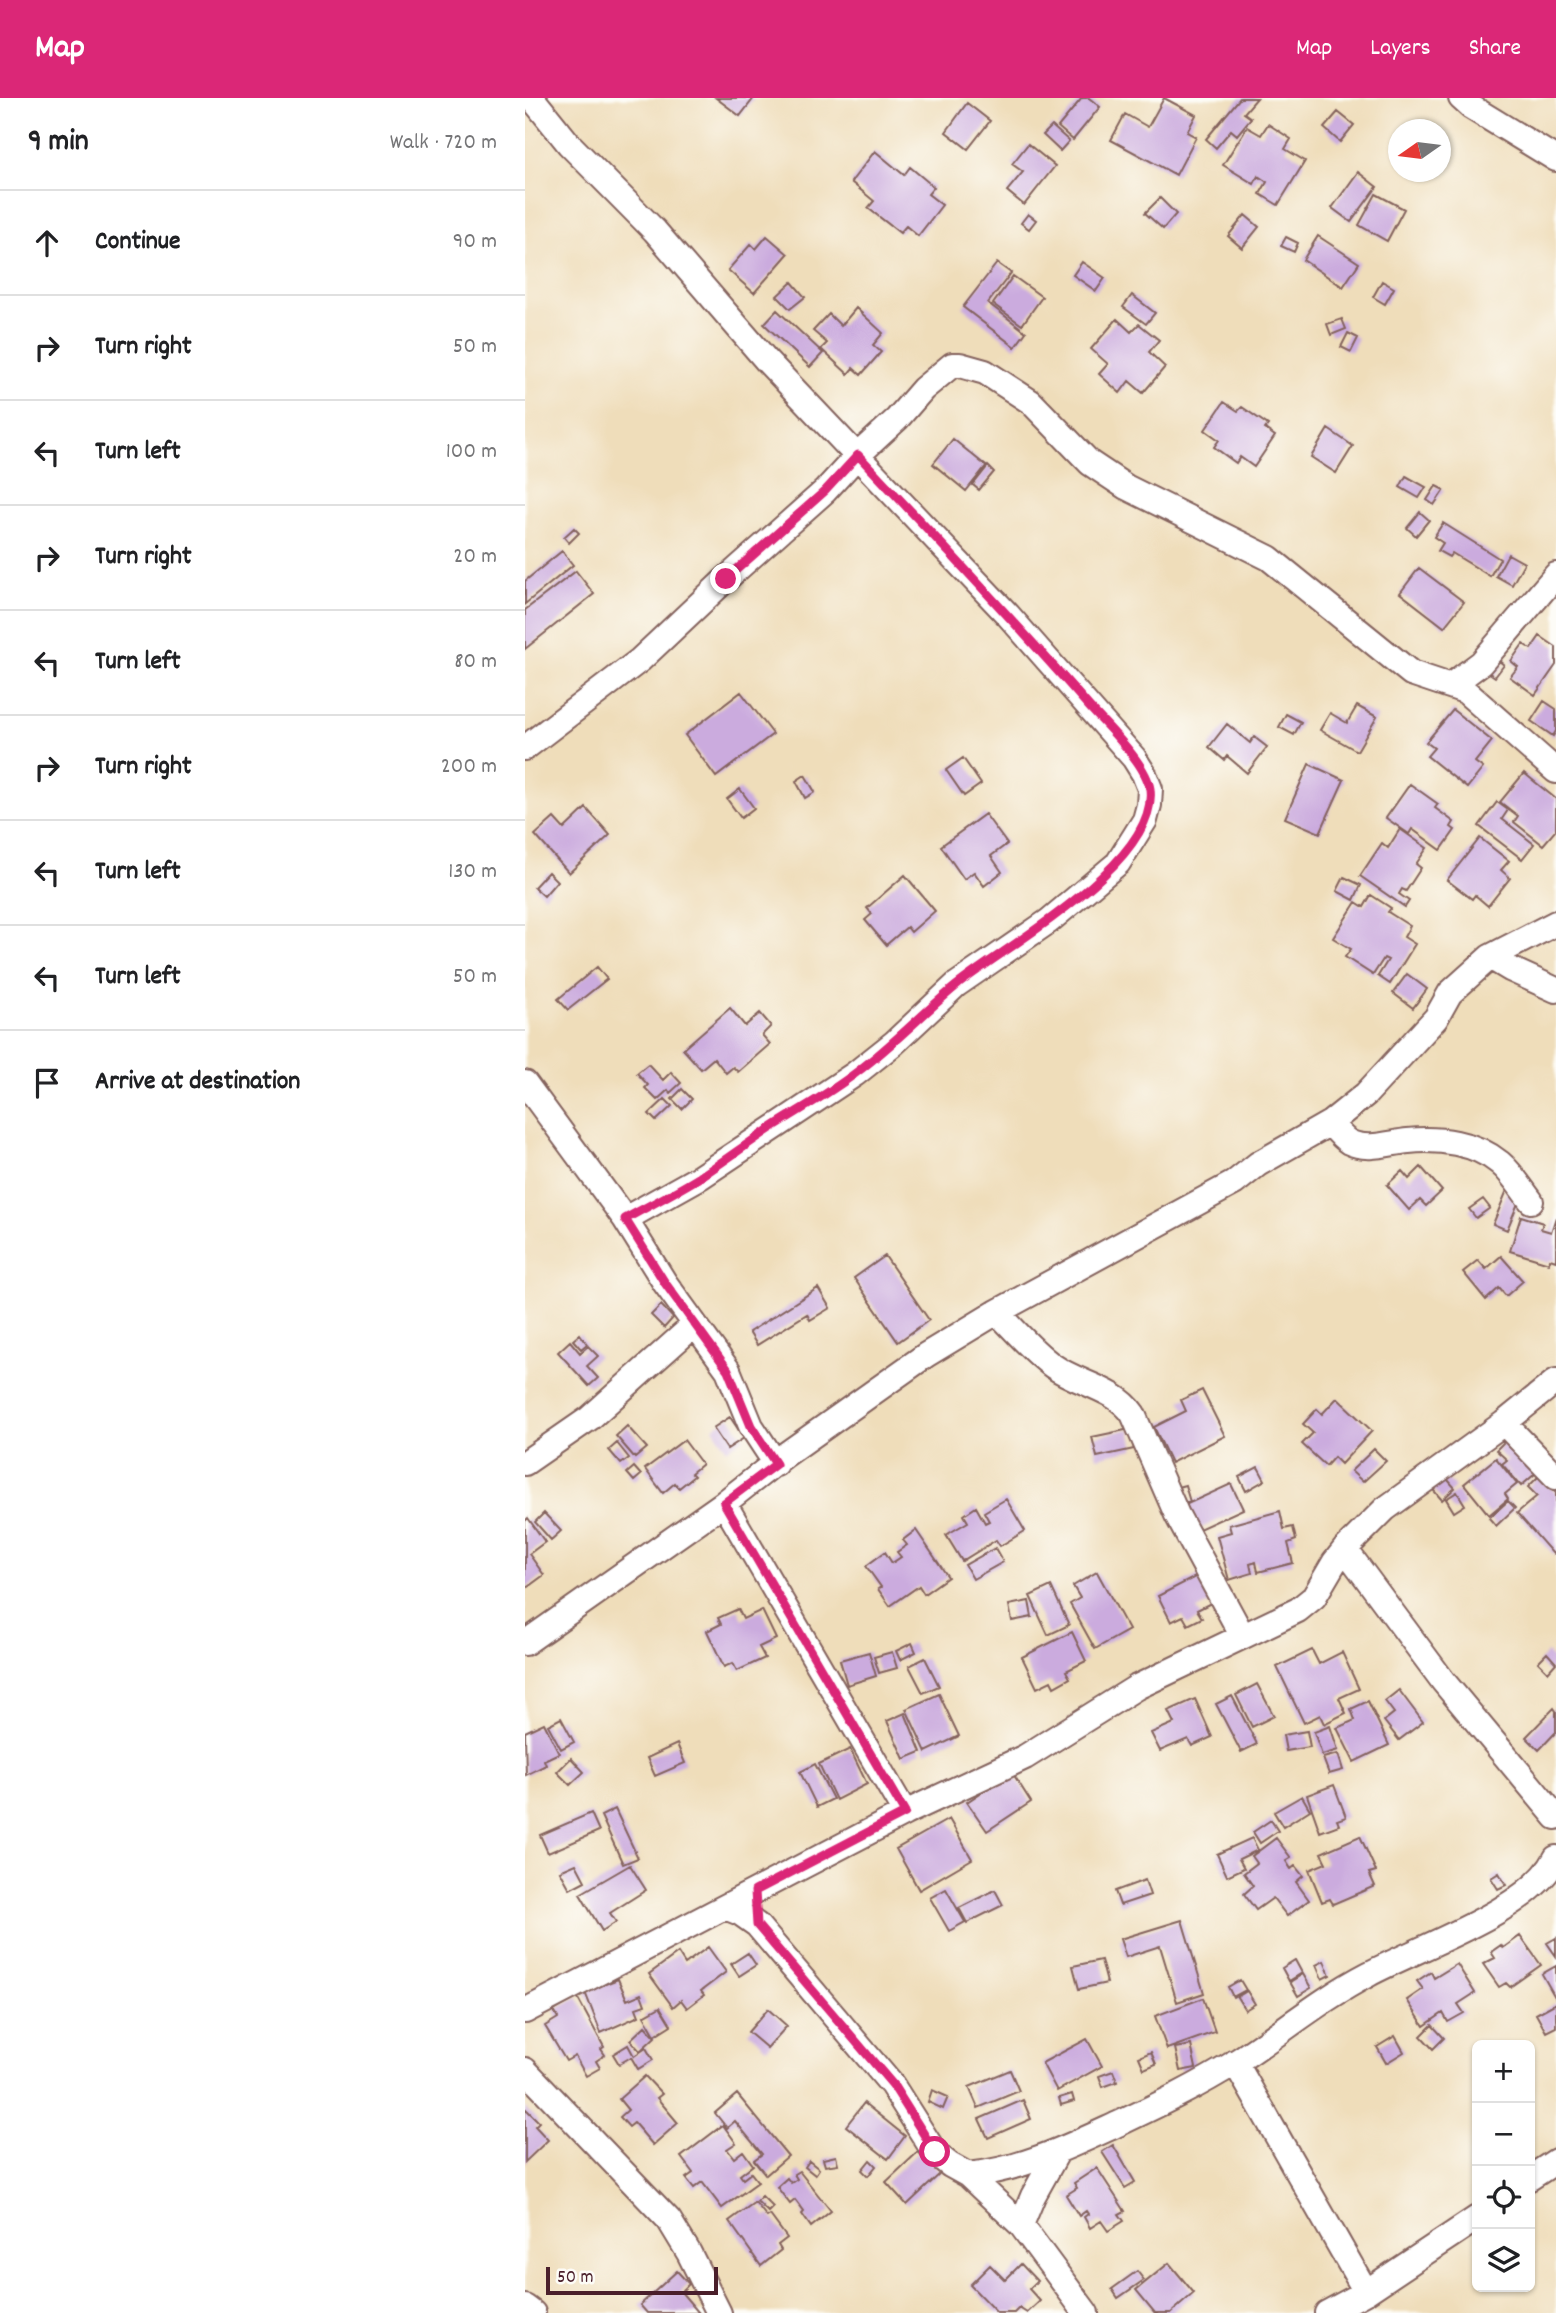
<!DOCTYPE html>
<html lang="en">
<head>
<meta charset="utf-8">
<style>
  body { margin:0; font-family:Dekko,sans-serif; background:#f2f2f2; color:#202124 }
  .controls { position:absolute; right:21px; bottom:21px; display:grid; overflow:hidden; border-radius:10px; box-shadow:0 2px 5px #0004 }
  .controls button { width:63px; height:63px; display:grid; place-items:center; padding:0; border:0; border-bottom:2px solid #e0e0e0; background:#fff; color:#202124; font:35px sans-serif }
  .compass { position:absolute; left:863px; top:21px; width:63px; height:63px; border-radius:50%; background:#fff; box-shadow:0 2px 5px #0004; rotate:256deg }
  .scale { position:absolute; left:21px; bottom:18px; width:172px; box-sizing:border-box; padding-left:7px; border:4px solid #4a1f2b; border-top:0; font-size:19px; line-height:24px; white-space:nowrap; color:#4a1f2b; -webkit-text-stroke:5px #fdfcf7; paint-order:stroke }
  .stop { position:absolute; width:21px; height:21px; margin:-16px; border:5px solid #db2777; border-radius:50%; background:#fff }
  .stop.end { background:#db2777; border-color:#fff; box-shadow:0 2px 7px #0008 }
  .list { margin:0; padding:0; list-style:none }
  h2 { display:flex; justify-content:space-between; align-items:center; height:91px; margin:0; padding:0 28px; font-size:30px }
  h2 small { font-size:23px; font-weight:400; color:#757577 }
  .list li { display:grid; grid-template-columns:46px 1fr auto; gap:21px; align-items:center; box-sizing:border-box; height:105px; padding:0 28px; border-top:2px solid #e0e0e0 }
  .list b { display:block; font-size:26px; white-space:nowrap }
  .list em { font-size:23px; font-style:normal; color:#757577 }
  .icon { flex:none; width:38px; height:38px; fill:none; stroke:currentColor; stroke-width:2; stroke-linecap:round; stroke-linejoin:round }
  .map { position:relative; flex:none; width:1031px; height:2215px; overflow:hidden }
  header { display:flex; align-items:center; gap:42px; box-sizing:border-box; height:98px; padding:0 35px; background:#db2777; color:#fff }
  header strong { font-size:33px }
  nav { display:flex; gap:38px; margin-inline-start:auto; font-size:24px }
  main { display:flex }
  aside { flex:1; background:#fff }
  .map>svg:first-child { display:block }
</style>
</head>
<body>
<header>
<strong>Map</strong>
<nav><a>Map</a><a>Layers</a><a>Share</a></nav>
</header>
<main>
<aside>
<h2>9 min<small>Walk · 720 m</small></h2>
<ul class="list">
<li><svg class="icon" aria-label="ahead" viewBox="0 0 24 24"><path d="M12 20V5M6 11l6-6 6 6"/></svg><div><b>Continue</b></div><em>90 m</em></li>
<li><svg class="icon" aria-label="right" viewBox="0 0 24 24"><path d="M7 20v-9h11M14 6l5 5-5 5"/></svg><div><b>Turn right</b></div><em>50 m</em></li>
<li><svg class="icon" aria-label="left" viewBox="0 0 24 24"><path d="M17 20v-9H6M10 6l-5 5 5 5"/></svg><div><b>Turn left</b></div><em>100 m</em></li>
<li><svg class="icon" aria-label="right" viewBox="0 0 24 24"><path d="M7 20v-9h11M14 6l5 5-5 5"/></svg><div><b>Turn right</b></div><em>20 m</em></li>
<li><svg class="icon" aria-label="left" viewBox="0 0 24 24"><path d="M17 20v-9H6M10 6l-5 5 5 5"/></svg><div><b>Turn left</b></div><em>80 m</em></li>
<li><svg class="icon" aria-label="right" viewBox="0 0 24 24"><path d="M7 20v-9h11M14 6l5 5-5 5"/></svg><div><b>Turn right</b></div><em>200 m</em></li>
<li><svg class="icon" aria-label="left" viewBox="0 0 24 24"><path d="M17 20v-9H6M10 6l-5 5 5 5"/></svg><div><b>Turn left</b></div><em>130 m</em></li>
<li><svg class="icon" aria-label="left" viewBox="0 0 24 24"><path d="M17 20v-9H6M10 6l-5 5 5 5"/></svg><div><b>Turn left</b></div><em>50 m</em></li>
<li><svg class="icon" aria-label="arrive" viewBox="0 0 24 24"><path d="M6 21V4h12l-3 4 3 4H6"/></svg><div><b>Arrive at destination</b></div></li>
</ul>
</aside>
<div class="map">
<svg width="1031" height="2215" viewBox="0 0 1031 2215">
  <rect width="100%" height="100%" fill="#fdfcf7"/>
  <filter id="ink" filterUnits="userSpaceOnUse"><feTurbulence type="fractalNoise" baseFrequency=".0143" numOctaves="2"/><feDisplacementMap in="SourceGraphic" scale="14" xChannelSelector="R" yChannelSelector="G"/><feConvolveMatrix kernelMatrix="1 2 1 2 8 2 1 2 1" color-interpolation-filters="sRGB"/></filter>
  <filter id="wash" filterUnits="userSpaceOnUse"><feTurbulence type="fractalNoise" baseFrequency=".00686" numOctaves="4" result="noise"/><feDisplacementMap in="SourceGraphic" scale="28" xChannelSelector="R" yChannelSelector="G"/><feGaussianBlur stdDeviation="1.57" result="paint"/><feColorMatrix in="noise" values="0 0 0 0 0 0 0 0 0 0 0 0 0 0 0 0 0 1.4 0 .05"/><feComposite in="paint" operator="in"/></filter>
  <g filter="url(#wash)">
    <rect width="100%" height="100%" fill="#efddba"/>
    <g id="blocks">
      <!-- building -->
      <path fill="#cbabde" d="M191,0H229L215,18Z
        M557,0H564L575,9L548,42L533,29Z
        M639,0L671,17L662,34L671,39L651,77L586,42L600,16L623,29Z
        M715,0H732L719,15L726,20L712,37L706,32L691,50L681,41Z
        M442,5L465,23L443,51L421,34Z
        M813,14L829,27L815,44L799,30Z
        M743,26L766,41L760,51L780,63L753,107L735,96L742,84L733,78L729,86L698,67L722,29L736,37Z
        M527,28L544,43L535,53L518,37Z
        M503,46L530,68L499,107L482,93L498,74L487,66Z
        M350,53L379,77L385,69L409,89L403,96L417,107L393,138L381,128L375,135L343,110L349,103L326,84Z
        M833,74L852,89L826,124L807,110Z
        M851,96L879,111L862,143L834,127Z
        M635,100L651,116L638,131L620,115Z
        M503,116L511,122L504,131L496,125Z
        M720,117L734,129L717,150L703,138Z
        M242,138L263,156L229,195L203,172L226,146L231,151Z
        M793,138L834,165L818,189L778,162Z
        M761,139L773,145L769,154L756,148Z
        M557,164L580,180L571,193L548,177Z
        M472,165L486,175L463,205L501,234L490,249L438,209Z
        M488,178L517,199L497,227L468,206Z
        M857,183L869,190L860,206L848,199Z
        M267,184L280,199L265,211L252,198Z
        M607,197L630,215L621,226L598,209Z
        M331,210L358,235L348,247L356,254L336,277L328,270L323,276L296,251L302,245L288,233L304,216L316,228Z
        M252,212L298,255L285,269L239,226Z
        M592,221L606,234L614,226L634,242L624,254L640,269L618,295L604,283L595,295L574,276L583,266L566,251Z
        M817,221L821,231L806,237L802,226Z
        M823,235L833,240L826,254L816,249Z
        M699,304L713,313L717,309L743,327L740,331L750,338L729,369L715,359L711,365L689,349L694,342L680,332Z
        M803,331L828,348L811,375L786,359Z
        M428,341L461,368L441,393L408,366Z
        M463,368L469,374L454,392L448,387Z
        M881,378L901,389L894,400L875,389Z
        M911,388L919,392L909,407L902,402Z
        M895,414L904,422L891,438L882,430Z
        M918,425L975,461L965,478L927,455L924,459L913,453L918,445L909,439Z
        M49,430L54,435L44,445L39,439Z
        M37,453L48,467L0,506V483Z
        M983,456L999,465L987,487L971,478Z
        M894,470L939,504L919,529L875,495Z
        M51,473L69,496L0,551V512Z
        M1015,538L1031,549V567L1010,597L985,579L993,569L986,563L998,546L1006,551Z
        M969,559L979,567L970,579L960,572Z
        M216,594L248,636L191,679L160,637Z
        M1019,603L1031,611V633L1028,638L1006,623Z
        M832,608L852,619L832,653L795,632L805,615L822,625Z
        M928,612L967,643L950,664L958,670L942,690L902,658L909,650L901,644Z
        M761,616L776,624L769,637L754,629Z
        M702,626L725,645L729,639L742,649L722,675L702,658L699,662L684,649Z
        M438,660L456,686L439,698L421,672Z
        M784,666L819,682L795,735L760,720Z
        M999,675L1031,701V732L1018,747L989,724L993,718L975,704Z
        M280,677L290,694L280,700L271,683Z
        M885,686L913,706L910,710L929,724L926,729L930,732L916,752L887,731L884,736L861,720Z
        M215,691L229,710L216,720L202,701Z
        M972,704L983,712L977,721L1009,746L997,761L954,728Z
        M61,710L85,737L44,775L10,737L29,720L39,731Z
        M460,716L482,746L466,758L477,774L459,788L449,774L439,781L416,748Z
        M875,731L902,750L891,766L896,770L881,793L877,791L874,796L884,803L880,809L835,778L857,745L863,750Z
        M955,740L984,763L976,772L985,780L963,808L950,797L947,801L922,782Z
        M23,774L32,783L19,798L9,789Z
        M380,777L410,813L386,834L382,829L361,847L340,822L347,816L342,810Z
        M819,779L836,787L829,802L812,793Z
        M846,797L866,810L863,814L885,828L879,839L890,846L865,886L853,878L863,862L859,860L848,877L820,859L826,851L808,840L831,804L839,809Z
        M72,869L82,881L43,912L33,901Z
        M882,876L902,891L888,910L868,895Z
        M205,910L220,928L235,915L246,928L237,937L245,946L213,974L208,969L201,975L189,960L176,971L158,951Z
        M123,966L138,982L146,974L156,985L145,995L143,992L132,1002L120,990L123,987L112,975Z
        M157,991L167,1001L157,1011L147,1001Z
        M140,1001L147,1008L131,1023L124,1016Z
        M896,1069L917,1093L901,1108L895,1102L884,1112L862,1087L877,1073L884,1081Z
        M982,1092L996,1098L982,1132L968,1126Z
        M958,1101L965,1110L951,1120L944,1111Z
        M996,1118L1018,1125L1016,1131L1026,1134L1031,1119V1163L1025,1161L1024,1165L985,1153Z
        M360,1158L404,1222L373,1244L329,1180Z
        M976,1158L998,1183L981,1198L974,1190L961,1202L938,1174L953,1162L961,1171Z
        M293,1190L305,1210L285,1222L282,1216L232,1247L224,1234Z
        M136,1207L148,1220L139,1230L126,1217Z
        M55,1236L62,1246L56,1251L48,1242Z
        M45,1243L55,1255L63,1248L73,1258L62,1268L73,1280L64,1288L33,1254Z
        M677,1292L700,1338L646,1365L629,1329L661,1313L656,1302Z
        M812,1300L847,1333L816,1366L809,1359L801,1368L777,1346L788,1335L778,1326L792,1311L797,1316Z
        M205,1319L219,1340L202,1351L188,1330Z
        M102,1328L122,1350L110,1360L91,1338Z
        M605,1331L609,1351L572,1359L567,1339Z
        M984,1339L1011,1375L996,1388L977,1366L982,1362L971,1352Z
        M159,1342L177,1366L166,1375L169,1378L154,1390L150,1385L138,1395L120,1371Z
        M92,1345L104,1360L96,1366L84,1352Z
        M849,1351L861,1363L838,1384L826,1373Z
        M971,1360L992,1386L980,1396L983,1401L964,1417L939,1386Z
        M109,1369L116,1377L109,1383L102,1375Z
        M733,1369L740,1382L721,1393L714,1379Z
        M916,1374L930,1390L917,1402L903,1386Z
        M1014,1378L1031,1395V1454L1028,1456L992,1415L1012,1398L1003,1389Z
        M706,1386L718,1411L672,1432L660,1407Z
        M660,1387L665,1404L650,1408L645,1391Z
        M932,1394L940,1407L929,1414L921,1401Z
        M481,1401L500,1433L475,1448L471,1442L437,1463L421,1437L443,1424L439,1417L451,1409L460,1425L464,1423L459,1414Z
        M983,1403L990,1410L971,1428L964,1420Z
        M755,1413L759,1431L768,1429L771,1442L763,1445L768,1465L733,1474L731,1464L725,1466L727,1475L704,1482L692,1438L706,1434L704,1427Z
        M19,1415L36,1433L26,1442L10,1424Z
        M3,1420L20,1444L4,1456L19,1477L0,1491V1423Z
        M391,1432L423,1479L399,1496L394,1488L365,1508L353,1491L356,1489L341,1468L360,1454L367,1465L376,1459L372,1454L382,1447L378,1442Z
        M470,1450L478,1464L448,1481L440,1467Z
        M572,1474L604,1532L570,1551L545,1506L555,1500L548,1488Z
        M674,1477L688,1504L672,1512L677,1520L663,1527L658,1518L646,1524L633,1498Z
        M526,1488L544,1527L523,1537L505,1498Z
        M504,1503L507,1519L487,1523L484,1507Z
        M213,1511L218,1521L237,1512L251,1541L234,1549L240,1560L212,1573L208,1565L199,1569L182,1533L196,1526L193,1520Z
        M547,1534L561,1563L541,1573L545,1580L529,1589L526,1583L512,1590L497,1559Z
        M387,1545L391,1554L375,1562L371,1553Z
        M787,1552L794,1566L817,1554L834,1591L814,1600L821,1615L799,1626L795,1617L779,1625L752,1569Z
        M344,1554L351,1578L322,1587L315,1562Z
        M367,1554L372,1570L354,1575L349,1559Z
        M1022,1555L1031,1565L1023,1574L1013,1564Z
        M400,1560L414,1588L398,1595L384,1568Z
        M732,1586L749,1618L727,1629L711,1597Z
        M874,1592L898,1624L874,1642L859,1623L869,1615L860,1603Z
        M414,1596L434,1638L401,1654L381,1611Z
        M707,1598L732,1646L716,1654L691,1606Z
        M670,1601L687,1639L667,1648L663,1641L635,1653L626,1635L649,1625L643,1613Z
        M843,1603L864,1647L829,1664L812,1630L830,1622L826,1611Z
        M1029,1610L1031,1613V1634L1014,1652L1001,1639Z
        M380,1615L396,1654L379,1661L362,1623Z
        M36,1620L49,1644L36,1651L23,1627Z
        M19,1625L34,1655L19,1662L21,1667L1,1677L0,1634Z
        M805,1628L813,1652L797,1657L789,1634Z
        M782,1633L785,1649L761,1653L758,1637Z
        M152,1646L160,1665L130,1678L122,1660Z
        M325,1651L342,1686L311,1702L294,1666Z
        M813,1656L818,1672L804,1676L798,1660Z
        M46,1660L59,1674L45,1687L32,1674Z
        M290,1666L308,1701L292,1709L275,1674Z
        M487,1674L506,1704L462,1733L442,1704Z
        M809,1687L821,1719L812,1722L814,1727L795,1734L782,1697Z
        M777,1698L785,1712L758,1729L749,1714Z
        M90,1711L113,1760L98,1766L76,1718Z
        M66,1715L74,1733L23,1755L15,1737Z
        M424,1721L447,1761L394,1792L371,1751Z
        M746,1722L753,1733L735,1745L728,1734Z
        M835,1738L851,1773L844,1775L850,1788L808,1806L805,1801L797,1804L784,1772L801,1765L796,1755Z
        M727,1740L733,1752L714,1761L719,1770L702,1778L692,1756Z
        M751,1740L766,1760L761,1763L766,1771L770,1768L778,1778L771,1784L784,1802L762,1818L748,1800L731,1812L719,1796L728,1788L719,1775L732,1765L727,1758Z
        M51,1766L60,1783L45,1791L35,1773Z
        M105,1767L121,1792L85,1815L91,1824L77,1833L55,1796Z
        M974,1775L981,1787L973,1791L966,1780Z
        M620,1782L625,1797L595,1807L590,1793Z
        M421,1791L440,1824L424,1833L405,1800Z
        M470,1792L478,1807L442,1825L434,1810Z
        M657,1822L679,1895L652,1904L635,1848L601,1859L595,1841Z
        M995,1838L1016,1867L985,1889L981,1885L974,1889L958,1866L970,1860L966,1854L976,1847L978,1850Z
        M1031,1840V1858L1022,1845Z
        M183,1849L201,1874L176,1893L179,1897L162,1910L156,1902L148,1909L124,1876L153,1855L160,1866Z
        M223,1855L231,1867L214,1878L206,1866Z
        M576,1862L582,1885L554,1891L548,1868Z
        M770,1862L777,1875L764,1883L757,1870Z
        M799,1863L805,1877L797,1881L791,1867Z
        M932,1866L950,1895L933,1906L939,1915L923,1924L918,1915L899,1928L882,1902L898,1891L892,1883L906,1874L909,1880Z
        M1031,1868V1901L1017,1876Z
        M778,1876L786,1890L773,1898L765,1884Z
        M93,1881L102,1902L116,1896L120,1907L111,1910L114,1918L76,1935L60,1894Z
        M715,1882L721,1892L708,1899L703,1889Z
        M722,1893L730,1906L720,1912L712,1899Z
        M52,1899L79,1949L76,1951L80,1957L71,1963L75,1970L61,1978L50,1958L41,1963L20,1928L33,1920L29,1913Z
        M678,1900L690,1934L642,1951L630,1918Z
        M1031,1905V1929L1021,1934L1011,1916Z
        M135,1909L146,1927L130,1937L119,1918Z
        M243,1911L262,1928L242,1950L223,1934Z
        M907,1927L919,1940L908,1951L896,1938Z
        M120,1928L130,1939L115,1953L105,1942Z
        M870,1938L879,1954L861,1965L852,1949Z
        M562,1941L577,1968L532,1993L517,1965Z
        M103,1947L109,1958L121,1950L128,1962L113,1971L106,1959L94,1966L88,1956Z
        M666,1947L671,1970L655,1973L650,1950Z
        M626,1954L631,1966L619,1971L614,1959Z
        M485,1972L494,1993L453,2010L444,1989Z
        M588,1973L592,1984L578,1989L574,1978Z
        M120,1978L137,1996L132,2000L153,2025L128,2047L109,2025L104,2029L95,2019L103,2012L94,2001Z
        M407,1992L423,1999L418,2011L403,2004Z
        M212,1996L263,2058L241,2077L229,2062L237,2056L210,2023L202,2030L190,2015Z
        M547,1996L549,2003L536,2007L534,2000Z
        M498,2002L506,2021L463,2040L454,2021Z
        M339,2005L380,2038L363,2061L321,2028Z
        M0,2010L14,2024L10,2028L23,2042L0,2064Z
        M198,2027L211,2045L202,2051L209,2060L218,2053L228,2067L215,2077L218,2081L226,2075L233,2084L197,2110L177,2084L169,2090L161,2080L168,2075L156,2059Z
        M588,2047L610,2084L600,2090L577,2054Z
        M395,2052L416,2075L382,2107L361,2084Z
        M311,2058L313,2066L300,2068L298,2061Z
        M345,2062L351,2068L343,2078L337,2072Z
        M284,2063L294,2071L290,2077L280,2069Z
        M572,2070L600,2113L594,2116L599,2123L583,2133L576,2123L565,2130L559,2119L563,2116L561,2113L554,2118L541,2097L552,2090L549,2085Z
        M274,2073L306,2113L286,2129L277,2116L279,2114L270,2102L265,2106L252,2089L262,2080L266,2085L272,2081L269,2076Z
        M237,2098L248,2109L243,2114L232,2103Z
        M230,2104L242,2119L245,2117L262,2140L253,2147L256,2152L236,2168L204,2123Z
        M644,2165L669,2195L646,2215H630L611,2192Z
        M496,2166L512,2183L504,2191L515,2203L502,2215L494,2210L489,2215H472L445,2187L465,2167L480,2182Z
        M152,2173L164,2186L156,2194L174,2215H122L115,2207Z
        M612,2173L619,2182L593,2200L587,2191Z"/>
    </g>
  </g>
  <g filter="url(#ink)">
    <use href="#blocks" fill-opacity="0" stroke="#84625d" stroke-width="2"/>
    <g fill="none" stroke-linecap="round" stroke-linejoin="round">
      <!-- minor casing -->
      <g stroke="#84625d" stroke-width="28">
        <path id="minor" d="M7,0L44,46L130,133L242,263L483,517L609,660L619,676L625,691L624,707L620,722L593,765L524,823L431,887L369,945L330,976L175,1079L100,1121
          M936,0L946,9L1031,61
          M925,588L956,565L1031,477
          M0,650L115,562L201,481L300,393L333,357L372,321L398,291L427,267H435L460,274L506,304L565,365L601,389L744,460L886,575L940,593L1031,673
          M965,859L985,871L1031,892
          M0,985L100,1121L140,1185L203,1272L226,1328L251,1366
          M805,1025C810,1031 817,1040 824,1044C842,1053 864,1045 883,1043C914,1040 950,1044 975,1065C987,1075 996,1090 1006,1103
          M472,1214C490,1232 507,1253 528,1268C553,1286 590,1290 608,1316L652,1417L717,1537
          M979,1325L1031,1379
          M0,1365L65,1320L169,1227
          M199,1405L380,1715
          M820,1451L918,1583L1031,1719
          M0,1545L199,1405L260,1357L401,1257L472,1214L709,1085L733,1066L805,1025L841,996L911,920L925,895L965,859L1031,825
          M200,1809L215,1815L232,1827L367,1987L410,2055L425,2067L443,2077L496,2127L561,2215
          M0,1913L380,1715L500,1659L612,1589L773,1512L789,1499L809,1465L820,1451L860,1411L979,1325L1031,1283
          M710,1964L841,2194
          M0,1972L144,2122L164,2155L194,2215
          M443,2077C496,2072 545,2048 593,2026C633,2007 673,1988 711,1964C756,1935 796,1901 844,1876C894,1849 1006,1812 1031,1760
          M1005,2080L1031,2063
          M496,2127L508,2098L533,2053
          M0,2209L8,2215
          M802,2215L841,2194L952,2120"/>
      </g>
      <!-- minor -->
      <use href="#minor" stroke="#fff" stroke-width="24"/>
    </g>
  </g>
  <g fill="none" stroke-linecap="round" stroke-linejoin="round" filter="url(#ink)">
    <!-- route -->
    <path stroke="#db2777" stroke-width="9" d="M201,481L300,393L333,357C410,439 487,520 561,605C579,626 621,664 625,691C634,765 480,848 431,888C397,916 367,948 332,974C305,995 274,1012 246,1030C222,1046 199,1063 175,1079C151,1094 125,1107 100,1121L140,1185L203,1272L226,1328L251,1366L199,1405L380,1715L230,1793L232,1827L368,1987L410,2054"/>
  </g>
</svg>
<div class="controls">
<button>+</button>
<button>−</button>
<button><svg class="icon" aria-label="locate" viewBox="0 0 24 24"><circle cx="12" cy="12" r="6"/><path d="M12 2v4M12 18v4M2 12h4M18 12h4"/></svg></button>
<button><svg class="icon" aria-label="layers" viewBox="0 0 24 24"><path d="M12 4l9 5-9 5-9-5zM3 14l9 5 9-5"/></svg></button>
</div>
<svg class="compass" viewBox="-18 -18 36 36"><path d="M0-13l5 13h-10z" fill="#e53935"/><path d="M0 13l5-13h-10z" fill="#757577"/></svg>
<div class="scale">50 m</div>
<div class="stop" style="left:410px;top:2054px"></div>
<div class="stop end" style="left:201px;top:481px"></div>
</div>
</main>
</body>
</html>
